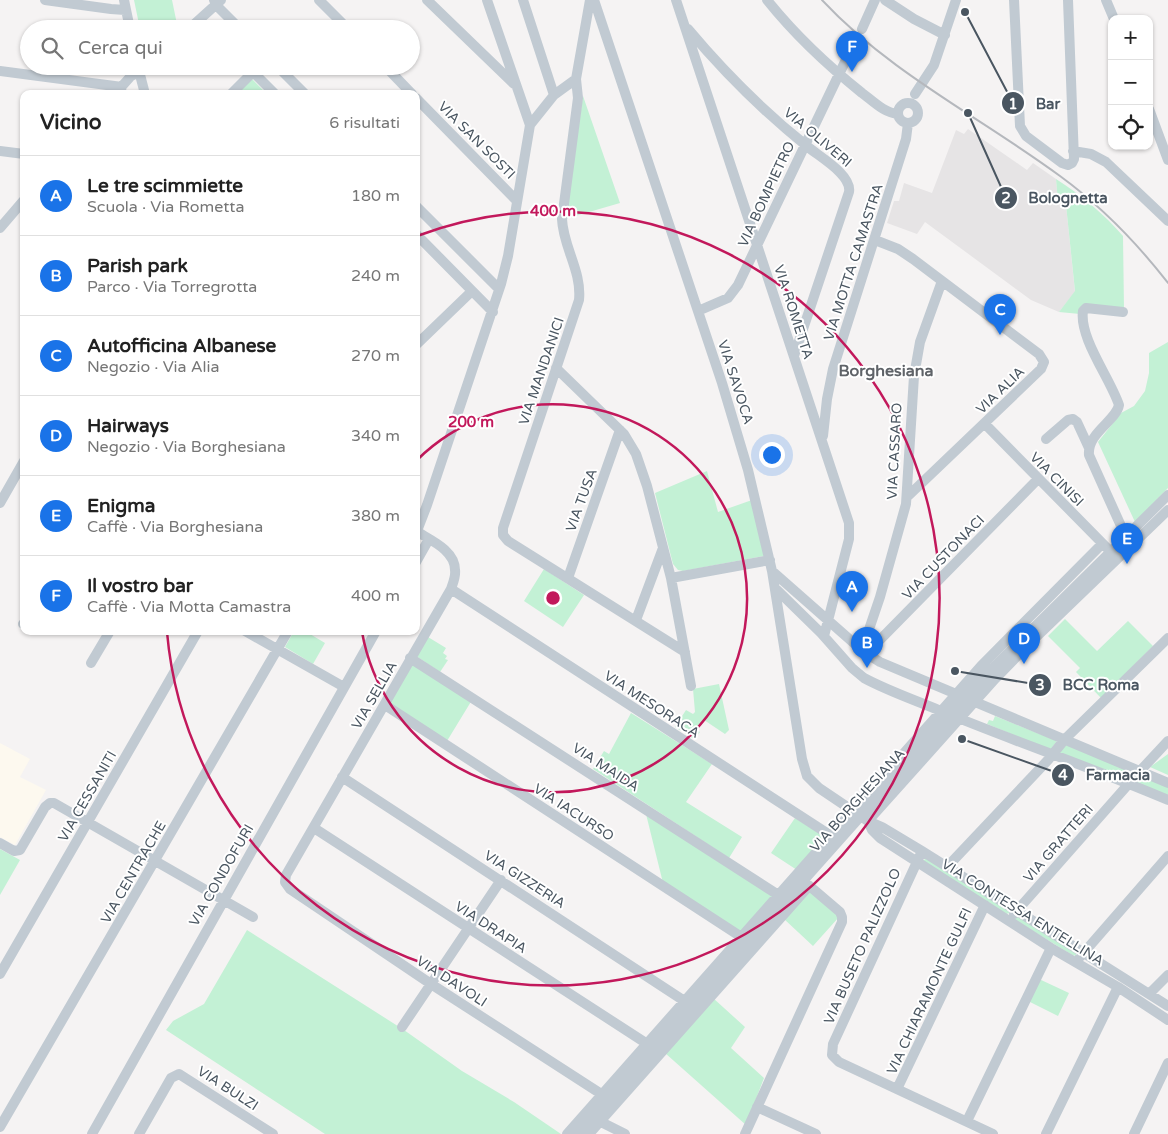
<!DOCTYPE html>
<html lang="it">
<head>
<meta charset="utf-8">
<style>
  body { margin:0; font-family:"Varela Round",sans-serif; background:#f2f2f2; color:#222 }
  .controls { position:absolute; right:15px; top:15px; display:grid; overflow:hidden; border-radius:10px; box-shadow:0 1px 4px #0004 }
  .controls button { width:45px; height:45px; display:grid; place-items:center; padding:0; border:0; border-bottom:1px solid #e0e0e0; background:#fff; color:#222; font:25px sans-serif }
  .you { position:absolute; left:771px; top:454px; width:18px; height:18px; margin:-12px; border:4px solid #fff; border-radius:50%; background:#1a73e8; box-shadow:0 0 0 8px #1a73e833 }
  .badge { display:grid; place-items:center; width:32px; height:32px; border-radius:50%; background:#1a73e8; color:#fff; font-size:16px; font-weight:700 }
  .pin { position:absolute; translate:-50% -41px; filter:drop-shadow(0 1px 2px #0008) }
  .pin::after { content:''; position:absolute; top:26px; width:18px; height:15px; background:inherit; clip-path:polygon(0 0,100% 0,50% 100%) }
  .list { margin:0; padding:0; list-style:none }
  h2 { display:flex; justify-content:space-between; align-items:center; height:65px; margin:0; padding:0 20px; font-size:21px }
  h2 small { font-size:16px; font-weight:400; color:#767676 }
  .list li { display:grid; grid-template-columns:32px 1fr auto; gap:15px; align-items:center; box-sizing:border-box; height:80px; padding:0 20px; border-top:1px solid #e0e0e0 }
  .list b { display:block; font-size:19px; white-space:nowrap }
  .list p { margin:0; font-size:16px; white-space:nowrap; color:#767676 }
  .list em { font-size:16px; font-style:normal; color:#767676 }
  .icon { flex:none; width:28px; height:28px; fill:none; stroke:currentColor; stroke-width:2; stroke-linecap:round; stroke-linejoin:round }
  .map { position:relative; flex:none; width:1168px; height:1134px; overflow:hidden }
  .search { position:absolute; background:#fff; box-shadow:0 1px 4px #0004; left:20px; top:20px; width:400px; height:55px; display:flex; align-items:center; gap:12px; box-sizing:border-box; padding:0 18px; border-radius:28px; color:#767676; font-size:19px }
  .panel { position:absolute; background:#fff; box-shadow:0 1px 4px #0004; left:20px; top:90px; width:400px; height:545px; border-radius:10px }
  .map>svg:first-child { display:block }
</style>
</head>
<body>
<div class="map">
<svg width="1168" height="1134" viewBox="0 0 1168 1134">
  <rect width="100%" height="100%" fill="#f5f3f3"/>
  <!-- commercial -->
  <path fill="#fdf9ef" d="M0,743L30,759L20,777L46,790L15,845L0,837Z"/>
  <!-- education -->
  <path fill="#e6e4e5" d="M968,129L1027,170L1033,163L1056,179L1058,202L1066,205L1075,292L1059,312L1031,300L925,222L917,234L887,223L894,201H899L904,183L932,193L956,130L964,134Z"/>
  <!-- green -->
  <path fill="#c3f1d5" d="M134,0H172L178,29H140Z
    M252,79L267,94H237Z
    M583,96L620,203L565,219Z
    M1056,179C1080,194 1105,215 1123,236L1124,309L1080,314L1059,312L1075,291L1066,205L1058,202Z
    M1168,342V488L1135,522L1098,442L1121,413L1134,406L1145,391L1149,373V353Z
    M707,471L718,512L752,500L764,556L683,571L678,570L673,564L655,493Z
    M544,569L584,595L563,627L524,601Z
    M1065,619L1097,651L1128,621L1153,646L1101,698L1076,672L1080,668L1048,636Z
    M294,631H305L325,643L313,664L285,647Z
    M428,637L446,648L443,653L447,656L445,659L448,660L440,672L416,656Z
    M413,664L472,700L447,741L388,704Z
    M719,684L729,730L725,734L704,720L696,730L700,732L694,739L675,727L686,710L693,714L695,712L693,689Z
    M631,713L712,764L686,802L742,837L729,858L593,769L604,751L609,754Z
    M995,716L1057,741L1050,750L987,724L989,720L993,721Z
    M1064,743L1132,771L1125,781L1056,754Z
    M1168,754V775L1150,767Z
    M1140,775L1168,787V798L1136,784Z
    M646,814L775,895L740,932L663,883Z
    M795,818L825,837L797,870L771,853Z
    M0,849L20,860L0,895Z
    M926,858L1009,909L1010,913L1006,914L923,861Z
    M810,890L839,917L813,946L784,919Z
    M1015,915L1077,952L1076,956L1072,955L1015,920L1014,918Z
    M247,930L404,1030L462,1071L514,1102L561,1134H325L166,1030L173,1021L204,1004Z
    M1039,979L1069,993L1058,1016L1028,1001Z
    M713,998L745,1027L731,1048L764,1078L746,1125L665,1053Z"/>
  <g fill="none" stroke-linecap="round" stroke-linejoin="round">
    <!-- minor -->
    <path stroke="#c1cad2" stroke-width="10" d="M45,0L111,9L125,10
      M124,0L130,29
      M214,0L216,5L240,29
      M319,0L348,29
      M427,0L514,84
      M487,0L530,125
      M523,0L554,95
      M590,0L576,79L578,98L562,219C563,247 582,271 579,300L503,528V535L508,541L685,652
      M594,0L722,383L748,470L772,571L802,759L807,776L819,788L868,821L882,827L922,851L1168,1006
      M676,0L849,523V539L824,636
      M767,0C795,35 827,65 862,93C873,101 884,113 898,114
      M885,0L914,19L945,35
      M1014,0L1020,126L1026,136L1062,163L1068,165L1072,163L1074,159L1068,0
      M1106,0L1114,19
      M200,19L210,29
      M189,29L221,0
      M688,29C724,72 763,111 808,147C820,157 852,175 849,192L794,356
      M862,29L875,0
      M247,66L275,94
      M277,66L305,94
      M385,66L412,94
      M138,67L145,94
      M0,71L122,87
      M115,94L131,76L139,72L146,66
      M231,94L253,72
      M915,94L934,65L956,0
      M416,98L517,201
      M898 113a10 10 0 1 1 20 0a10 10 0 1 1-20 0Z
      M1149,109L1168,160
      M0,151L24,154
      M1073,151L1091,154L1106,162L1168,221
      M416,206L499,289
      M0,228L24,200
      M416,234L493,312
      M875,240L898,249L913,259L1039,354L1044,362L1041,369L907,497
      M698,311L728,298L738,285L854,43
      M1123,312L1086,308L1083,311C1079,338 1110,378 1119,405C1116,421 1087,433 1089,455L1126,537
      M416,345L472,291
      M556,368L624,434L636,454L647,486L671,578L691,686
      M985,424L1107,548
      M823,436L827,399L833,369L906,139L908,123
      M1046,439L1068,420L1073,419L1077,422L1089,448
      M0,503L24,461
      M416,531C430,540 455,550 455,570C456,576 453,583 451,589L286,875L285,882L290,889L431,984L609,1099
      M417,531L427,505L501,284L508,256L530,125L554,95L576,79
      M416,562L429,539
      M772,571L864,652L880,662L1168,783
      M568,578L620,430
      M671,578L770,560
      M775,588L821,633L852,668L864,678C888,691 915,700 941,711C1016,742 1093,768 1168,800
      M451,589L836,839
      M636,620L663,548
      M23,624L24,623
      M245,631L344,687
      M862,650L880,597L906,504L914,376L920,342L942,281
      M866,654L1038,479
      M410,658L783,898
      M91,663L110,631
      M385,705L746,940
      M342,777L689,1004
      M868,821L995,679L1028,645L1168,510
      M868,821L872,830L880,838L1051,948L1118,987L1168,1020
      M314,828L652,1047
      M0,843L14,851L20,850L45,807L50,803H54L253,917
      M922,851L833,1044L832,1055L839,1062L993,1134
      M947,867L1048,760L1065,739L1168,638
      M1014,914L1140,771L1168,741
      M1080,957L1168,856
      M0,974L198,631
      M1149,994L1168,975
      M402,1027L501,880
      M897,1089L985,905
      M757,1107L816,1134
      M595,1119L625,1134
      M967,1121L1051,948
      M0,1127L288,631
      M92,1134L376,631
      M139,1134L171,1078L179,1074L273,1134
      M567,1134L981,666L1102,544
      M578,1134L988,673L1168,495
      M589,1134L809,886
      M745,1134L842,922V917L840,912L806,883
      M1046,1134L1118,987
      M1134,1134L1168,1063"/>
    <!-- rail -->
    <path stroke="#b5b8bd" stroke-width="2" d="M822,0C890,73 980,117 1060,176C1101,206 1137,243 1168,283"/>
  </g>
  <!-- distance rings -->
  <g fill="none" stroke="#c2185b" stroke-width="2.5">
    <path d="M417 460A194 194 0 1 1 362 632"/>
    <path d="M417 236A387 387 0 1 1 167 632"/>
  </g>
  <g text-anchor="middle" stroke-width="4" stroke-linejoin="round" paint-order="stroke">
    <!-- street labels -->
    <g font-size="14" fill="#4a5661" stroke="#fff">
      <text transform="translate(818 137) rotate(40)" y="5">VIA OLIVERI</text>
      <text transform="translate(477 140) rotate(45)" y="5">VIA SAN SOSTI</text>
      <text transform="translate(766 194) rotate(-65)" y="5">VIA BOMPIETRO</text>
      <text transform="translate(853 262) rotate(-72)" y="5">VIA MOTTA CAMASTRA</text>
      <text transform="translate(794 312) rotate(72)" y="5">VIA ROMETTA</text>
      <text transform="translate(541 371) rotate(-71)" y="5">VIA MANDANICI</text>
      <text transform="translate(736 382) rotate(72)" y="5">VIA SAVOCA</text>
      <text transform="translate(1000 390) rotate(-44)" y="5">VIA ALIA</text>
      <text transform="translate(894 451) rotate(-87)" y="5">VIA CASSARO</text>
      <text transform="translate(1057 479) rotate(45)" y="5">VIA CINISI</text>
      <text transform="translate(581 500) rotate(-70)" y="5">VIA TUSA</text>
      <text transform="translate(943 557) rotate(-46)" y="5">VIA CUSTONACI</text>
      <text transform="translate(374 695) rotate(-60)" y="5">VIA SELLIA</text>
      <text transform="translate(652 704) rotate(33)" y="5">VIA MESORACA</text>
      <text transform="translate(606 767) rotate(33)" y="5">VIA MAIDA</text>
      <text transform="translate(87 796) rotate(-60)" y="5">VIA CESSANITI</text>
      <text transform="translate(857 800) rotate(-48)" y="5">VIA BORGHESIANA</text>
      <text transform="translate(574 812) rotate(33)" y="5">VIA IACURSO</text>
      <text transform="translate(1058 843) rotate(-49)" y="5">VIA GRATTERI</text>
      <text transform="translate(133 872) rotate(-60)" y="5">VIA CENTRACHE</text>
      <text transform="translate(221 875) rotate(-60)" y="5">VIA CONDOFURI</text>
      <text transform="translate(525 879) rotate(33)" y="5">VIA GIZZERIA</text>
      <text transform="translate(1023 912) rotate(32)" y="5">VIA CONTESSA ENTELLINA</text>
      <text transform="translate(491 927) rotate(33)" y="5">VIA DRAPIA</text>
      <text transform="translate(862 946) rotate(-66)" y="5">VIA BUSETO PALIZZOLO</text>
      <text transform="translate(452 981) rotate(33)" y="5">VIA DAVOLI</text>
      <text transform="translate(929 991) rotate(-65)" y="5">VIA CHIARAMONTE GULFI</text>
      <text transform="translate(228 1088) rotate(33)" y="5">VIA BULZI</text>
    </g>
    <!-- quarter labels -->
    <g font-size="16" font-weight="bold" fill="#5f6368" stroke="#fff">
      <text x="886" y="376">Borghesiana</text>
    </g>
  </g>
  <circle cx="553" cy="598" r="8" fill="#c2185b" stroke="#fff" stroke-width="2.5"/>
  <g font-size="15" text-anchor="middle" font-weight="bold" fill="#c2185b" stroke="#fff" stroke-width="4" stroke-linejoin="round" paint-order="stroke">
    <text x="553" y="216">400 m</text>
    <text x="471" y="427">200 m</text>
  </g>
  <!-- callouts -->
  <path fill="none" stroke="#4a5661" stroke-width="2" d="M965 12L1013 103M968 113L1006 198M955 671L1040 685M962 739L1063 775"/>
  <g fill="#4a5661" stroke="#fff" stroke-width="2">
    <circle cx="965" cy="12" r="5"/>
    <circle cx="968" cy="113" r="5"/>
    <circle cx="955" cy="671" r="5"/>
    <circle cx="962" cy="739" r="5"/>
    <circle cx="1013" cy="103" r="12"/>
    <circle cx="1006" cy="198" r="12"/>
    <circle cx="1040" cy="685" r="12"/>
    <circle cx="1063" cy="775" r="12"/>
  </g>
  <g font-size="15" text-anchor="middle" font-weight="bold" fill="#fff">
    <text x="1013" y="109">1</text>
    <text x="1006" y="203">2</text>
    <text x="1040" y="690">3</text>
    <text x="1063" y="780">4</text>
  </g>
  <g font-size="15" text-anchor="middle" font-weight="bold" fill="#4a5661" stroke="#fff" stroke-width="4" stroke-linejoin="round" paint-order="stroke">
    <text x="1048" y="109">Bar</text>
    <text x="1068" y="203">Bolognetta</text>
    <text x="1101" y="690">BCC Roma</text>
    <text x="1118" y="780">Farmacia</text>
  </g>
</svg>
<div class="controls">
<button>+</button>
<button>−</button>
<button><svg class="icon" aria-label="locate" viewBox="0 0 24 24"><circle cx="12" cy="12" r="6"/><path d="M12 2v4M12 18v4M2 12h4M18 12h4"/></svg></button>
</div>
<div class="you"></div>
<div class="pin badge" style="left:852px;top:612px">A</div>
<div class="pin badge" style="left:867px;top:668px">B</div>
<div class="pin badge" style="left:1000px;top:335px">C</div>
<div class="pin badge" style="left:1024px;top:664px">D</div>
<div class="pin badge" style="left:1127px;top:564px">E</div>
<div class="pin badge" style="left:852px;top:72px">F</div>
<div class="search"><svg class="icon" aria-label="search" viewBox="0 0 24 24"><circle cx="10" cy="10" r="6"/><path d="M15 15l6 6"/></svg>Cerca qui</div>
<section class="panel">
<h2>Vicino<small>6 risultati</small></h2>
<ul class="list">
<li><span class="badge">A</span><div><b>Le tre scimmiette</b><p>Scuola · Via Rometta</p></div><em>180 m</em></li>
<li><span class="badge">B</span><div><b>Parish park</b><p>Parco · Via Torregrotta</p></div><em>240 m</em></li>
<li><span class="badge">C</span><div><b>Autofficina Albanese</b><p>Negozio · Via Alia</p></div><em>270 m</em></li>
<li><span class="badge">D</span><div><b>Hairways</b><p>Negozio · Via Borghesiana</p></div><em>340 m</em></li>
<li><span class="badge">E</span><div><b>Enigma</b><p>Caffè · Via Borghesiana</p></div><em>380 m</em></li>
<li><span class="badge">F</span><div><b>Il vostro bar</b><p>Caffè · Via Motta Camastra</p></div><em>400 m</em></li>
</ul>
</section>
</div>
</body>
</html>
